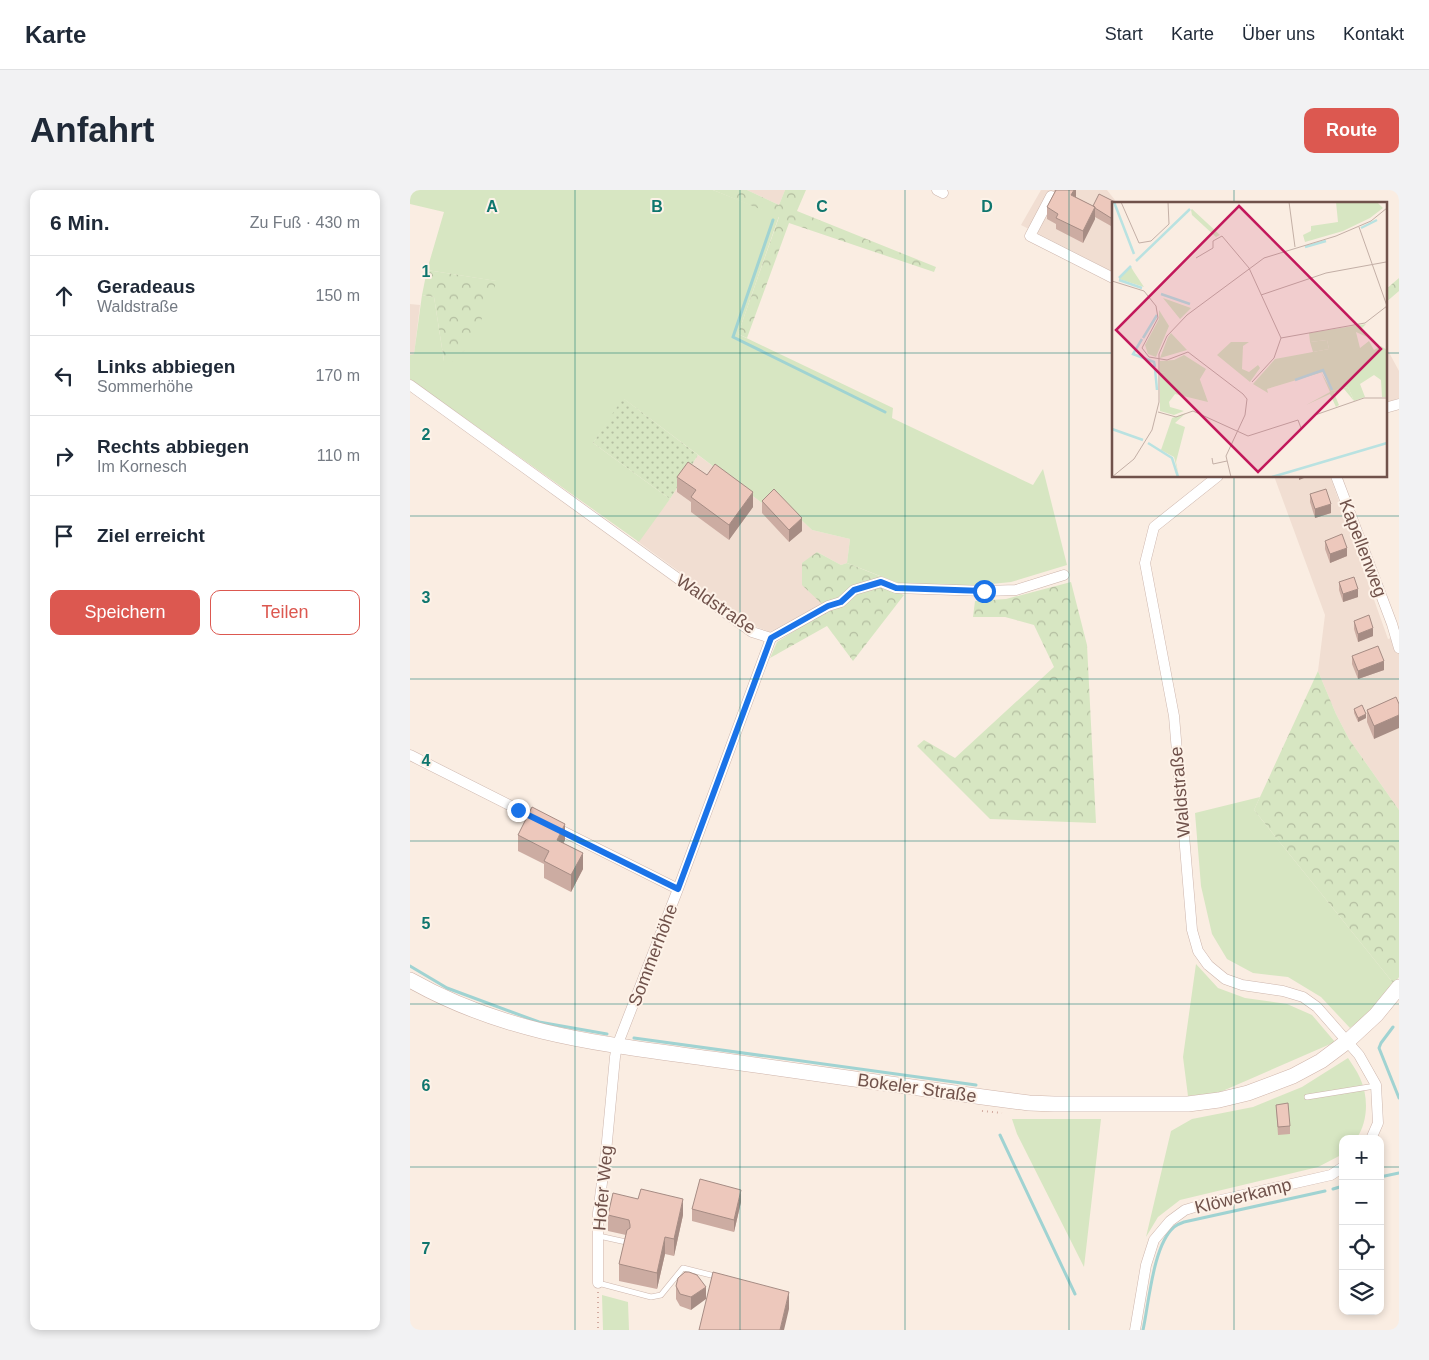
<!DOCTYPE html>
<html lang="de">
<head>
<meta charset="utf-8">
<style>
  body { margin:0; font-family:Arial,sans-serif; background:#f2f2f3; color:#1f2937 }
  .controls { position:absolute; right:15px; bottom:15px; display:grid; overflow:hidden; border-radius:10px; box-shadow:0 2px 8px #0003 }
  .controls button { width:45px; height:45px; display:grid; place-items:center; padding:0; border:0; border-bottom:1px solid #e0e1e3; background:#fff; color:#1f2937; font:25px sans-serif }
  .stop { position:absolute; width:15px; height:15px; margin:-11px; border:4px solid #1a73e8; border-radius:50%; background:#fff }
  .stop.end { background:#1a73e8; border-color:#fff; box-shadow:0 1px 5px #0008 }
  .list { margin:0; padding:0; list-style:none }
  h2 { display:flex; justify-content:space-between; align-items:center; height:65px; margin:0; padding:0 20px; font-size:21px }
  h2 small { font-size:16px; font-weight:400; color:#747a83 }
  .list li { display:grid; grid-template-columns:32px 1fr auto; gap:15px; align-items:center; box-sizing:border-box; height:80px; padding:0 20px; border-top:1px solid #e0e1e3 }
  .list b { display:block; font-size:19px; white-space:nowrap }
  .list p { margin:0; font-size:16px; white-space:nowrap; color:#747a83 }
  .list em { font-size:16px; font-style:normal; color:#747a83 }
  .actions { display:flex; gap:10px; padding:15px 20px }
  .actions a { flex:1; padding:11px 0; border:1px solid #dc5850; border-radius:10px; text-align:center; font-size:18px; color:#dc5850 }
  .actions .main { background:#dc5850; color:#fff }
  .icon { flex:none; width:28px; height:28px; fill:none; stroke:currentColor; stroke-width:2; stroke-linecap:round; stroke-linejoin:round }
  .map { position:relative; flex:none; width:989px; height:1140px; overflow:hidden; border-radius:10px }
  header { display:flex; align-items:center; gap:30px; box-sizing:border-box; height:70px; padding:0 25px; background:#fff; border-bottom:1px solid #e0e1e3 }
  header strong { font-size:24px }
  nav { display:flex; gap:28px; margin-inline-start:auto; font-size:18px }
  .intro { display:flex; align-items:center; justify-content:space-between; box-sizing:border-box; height:120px; padding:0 30px }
  h1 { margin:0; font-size:35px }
  .button { padding:12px 22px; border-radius:10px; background:#dc5850; color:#fff; font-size:18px; font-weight:700 }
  main { display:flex; gap:30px; padding:0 30px }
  aside { flex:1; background:#fff; border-radius:10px; box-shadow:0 2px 8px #0003 }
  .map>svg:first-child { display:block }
</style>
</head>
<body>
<header>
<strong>Karte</strong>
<nav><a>Start</a><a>Karte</a><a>Über uns</a><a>Kontakt</a></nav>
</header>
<div class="intro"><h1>Anfahrt</h1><a class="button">Route</a></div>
<main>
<aside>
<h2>6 Min.<small>Zu Fuß · 430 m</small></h2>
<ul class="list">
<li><svg class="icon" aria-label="ahead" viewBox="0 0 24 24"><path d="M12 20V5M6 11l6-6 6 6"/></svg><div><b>Geradeaus</b><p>Waldstraße</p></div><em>150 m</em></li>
<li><svg class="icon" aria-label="left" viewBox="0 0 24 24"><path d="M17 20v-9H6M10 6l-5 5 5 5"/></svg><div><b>Links abbiegen</b><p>Sommerhöhe</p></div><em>170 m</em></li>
<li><svg class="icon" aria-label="right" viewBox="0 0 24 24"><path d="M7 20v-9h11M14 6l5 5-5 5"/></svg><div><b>Rechts abbiegen</b><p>Im Kornesch</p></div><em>110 m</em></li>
<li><svg class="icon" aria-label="arrive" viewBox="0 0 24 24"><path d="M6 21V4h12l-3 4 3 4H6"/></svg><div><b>Ziel erreicht</b></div></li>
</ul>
<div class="actions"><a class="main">Speichern</a><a>Teilen</a></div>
</aside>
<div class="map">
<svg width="989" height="1140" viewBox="0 0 989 1140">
  <defs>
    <pattern id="forest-crowns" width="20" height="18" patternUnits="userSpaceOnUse" patternTransform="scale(1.25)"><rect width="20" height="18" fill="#d7e6c2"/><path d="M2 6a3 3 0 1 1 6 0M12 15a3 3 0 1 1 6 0" fill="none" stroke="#b3bda0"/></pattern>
    <pattern id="garden-dots" width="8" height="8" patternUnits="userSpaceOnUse" patternTransform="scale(1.25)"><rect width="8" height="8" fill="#d7e6c2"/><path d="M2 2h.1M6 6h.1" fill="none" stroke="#b3bda0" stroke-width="1.8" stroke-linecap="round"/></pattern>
  </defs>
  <rect width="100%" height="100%" fill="#faede2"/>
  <!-- residential -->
  <path fill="#f1ded2" d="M337,0H375L369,15Z
    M631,0H697L708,14H703V82L611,35Z
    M0,114L10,115L4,165H0Z
    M975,155L989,181V208L975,213Z
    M288,265L352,313L364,304L402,340L440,349L437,373L431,375L407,362L412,414L360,442L344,436L227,351L260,309Z
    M864,286H920L978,449L989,446V620L939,549L926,524L908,481L915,425Z"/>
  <!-- grass -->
  <path fill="#d7e6c2" d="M0,0H303L369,26L328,144L483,218L482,228L623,295L633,279L657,375L601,392L562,396L488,393L437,373L440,349L402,340L364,304L352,313L214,209L183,253L260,309L229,352L0,189V165L4,164L12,105L24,107L34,171L86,91L17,80L34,22L0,14Z
    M850,607L844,620L984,794L957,824L940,838L911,807L878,787L843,783L817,769L802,744L791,696L785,623Z
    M786,774L808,798L835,808L877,814L902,825L925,852L808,903L778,906L773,867Z
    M938,868C942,874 947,881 950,888C959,907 958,933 946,949H933V964L908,977L770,1010L748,1027L736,1047L761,941L782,929L843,917L892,897Z
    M602,929H691L674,1077L607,944Z
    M192,1105L218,1112L219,1140H193Z"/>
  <!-- forest -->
  <path fill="url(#forest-crowns)" d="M303,0H337L369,15L375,0H396L387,21L526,77L524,82L379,33L337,148L328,144L369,27Z
    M17,80L87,91L62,153L42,172L34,171L24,107L12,105Z
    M989,88V101L975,113V100Z
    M407,362L431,375L437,373L472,387L444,395L430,408L412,414L392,395V373Z
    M661,392L677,455L686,633L580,629L507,556L514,550L545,568L644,477L624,435L595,427H563L565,411L596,409Z
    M472,396L494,405L443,471L417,436L360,468L367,452L419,419L447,404Z
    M908,481L926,524L939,549L989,620V787L984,794L844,620Z"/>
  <!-- garden -->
  <path fill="url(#garden-dots)" d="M213,208L288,265L260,309L183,253Z"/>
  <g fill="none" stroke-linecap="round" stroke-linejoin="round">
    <!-- stream -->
    <path stroke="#a0d3d2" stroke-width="3" d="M363,30L323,147L475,222
      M0,776L37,798L129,832L197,844
      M983,837L971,853L969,858L989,908
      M224,848L566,895
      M590,945L665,1104
      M970,987L989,983
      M923,999L933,996
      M733,1140C739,1113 743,1055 764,1037C767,1035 771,1033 774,1032L915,1001"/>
    <!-- lane casing -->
    <g stroke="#cdb6ad" stroke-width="6">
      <path id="lane" d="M897,907L965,896
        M189,1046L216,1052
        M188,1093L241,1107L251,1105L273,1078L309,1087"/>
    </g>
    <!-- street casing -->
    <g stroke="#cdb6ad" stroke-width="11">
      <path id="street" d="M527,0L533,3
        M641,6L620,46L703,88
        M0,195L342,442L361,448L418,416L431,412L444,400L471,392L486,398L575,401L606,400L654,385
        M975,218L989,214
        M808,286L744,337L735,373L764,526L782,740L788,761L798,775L815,789L832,795L873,801L893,807L907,817L949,865L966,895L968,933L961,949
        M926,286L982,434L989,458
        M0,565L131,631
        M144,637L268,699
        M188,1093V1023L196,962L205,867L207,856L268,699L361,448
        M725,1140L736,1075L744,1050L760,1031L775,1020L798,1013L921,985L933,977"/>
    </g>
    <!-- secondary casing -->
    <g stroke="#cfb5ab" stroke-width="16">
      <path id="secondary" d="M0,790C97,845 194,854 302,869C392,882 483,894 573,907L619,913L644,914H778L809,910L838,903L883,886L911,871L939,850L966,825L989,797"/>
    </g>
    <!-- path -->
    <path stroke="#d2aba0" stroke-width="2" stroke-dasharray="1 4" stroke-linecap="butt" d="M572,921L592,923
      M188,1102V1140"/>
    <!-- lane -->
    <use href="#lane" stroke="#fff" stroke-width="5"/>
    <!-- street -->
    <use href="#street" stroke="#fff" stroke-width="10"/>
    <!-- secondary -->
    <use href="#secondary" stroke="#fff" stroke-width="15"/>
  </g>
  <!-- wall -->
  <path fill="#ccaca2" d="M644,0H666V7L683,16L709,14L701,36L685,27V29L673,53L646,39V34L637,29V17L645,1Z
    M297,285L343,317L319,350L281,322V312L267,302V287Z
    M900,304L921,323L905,328L900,312Z
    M352,311L392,341L379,352L352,323Z
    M915,351L937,366L920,373L915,359Z
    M929,392L948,407L933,412L929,400Z
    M944,431L963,446L948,452L944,439Z
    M942,466L974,480L948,489L942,474Z
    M986,507L964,549L957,532V520Z
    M944,519L956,528L948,532L944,523Z
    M108,645L155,650L153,653L173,679L161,702L134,688V674L108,661Z
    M866,915L880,936V944L868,945Z
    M331,1012L324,1042L282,1031V1019Z
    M198,1025H273L264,1066L255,1064L247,1099L209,1091V1074L216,1045L198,1041Z
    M287,1085L281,1120L270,1116L266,1109V1096Z"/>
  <!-- shaded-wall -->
  <path fill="#a68c84" d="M664,0H666V8L661,5Z
    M685,17V29L673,53V41Z
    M703,25V33L701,36V28Z
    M889,286H899L889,290Z
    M343,302V317L319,350V335Z
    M921,314V323L905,328V319Z
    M392,328V341L379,352V340Z
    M937,358V366L920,373V364Z
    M948,399V407L933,412V404Z
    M963,438V446L948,452V444Z
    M974,471V480L948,489V481Z
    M956,524V528L948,532V528Z
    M989,525V538L964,549V536Z
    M155,634V650L147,666V650Z
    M173,663V679L161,702V685Z
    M331,1000V1012L324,1042V1030Z
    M273,1009V1025L264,1066V1049Z
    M255,1047V1064L247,1099V1083Z
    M296,1097V1109L281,1120V1107Z
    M379,1102V1119L374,1140H370Z"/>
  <!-- building -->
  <path fill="#edc8bc" stroke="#a68c84" d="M646,0H664L661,5L685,17L673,41L646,28L648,24L637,17Z
    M689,4L709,14H703V25L701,28L685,18V17L683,16Z
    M278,272L297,285L305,274L343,302L319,335L281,307L286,300L267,287Z
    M364,299L392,328L379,340L352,311Z
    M916,299L921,314L905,319L900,304Z
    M932,344L937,358L920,364L915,351Z
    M944,387L948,399L933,404L929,392Z
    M959,425L963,438L948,444L944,431Z
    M968,456L974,471L948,481L942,466Z
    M986,507L989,514V525L964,536L957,520Z
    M952,515L956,524L948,528L944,519Z
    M122,617L155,634L147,650L173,663L161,685L134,671L139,661L108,645Z
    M878,913L880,936L868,937L866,915Z
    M290,989L331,1000L324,1030L282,1019Z
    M231,999L273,1009L264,1049L255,1047L247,1083L209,1074L217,1040L220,1038V1035L219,1030L198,1025L203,1003L228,1009Z
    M275,1082H279L287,1085L296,1097L281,1107L270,1104L266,1096L268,1088Z
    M303,1082L379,1102L370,1140H289Z"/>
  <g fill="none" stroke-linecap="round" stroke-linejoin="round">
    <!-- route -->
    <path stroke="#1a73e8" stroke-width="6" d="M108,620L268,699L361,448L418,416L431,412L444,400L471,392L486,398L574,401"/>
  </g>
  <!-- grid -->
  <path fill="none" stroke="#0f766e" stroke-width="1" stroke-opacity="0.55" d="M165,0V1140M330,0V1140M495,0V1140M659,0V1140M824,0V14M0,163H703M975,163H989M824,286V1140M0,326H989M0,489H989M0,651H989M0,814H989M0,977H933M970,977H989"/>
  <g text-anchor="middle" stroke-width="4" stroke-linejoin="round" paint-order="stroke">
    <!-- street labels -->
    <g font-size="18" fill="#70524b" stroke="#fdf2e8">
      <text transform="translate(953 358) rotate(69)" y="6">Kapellenweg</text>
      <text transform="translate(306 414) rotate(34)" y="6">Waldstraße</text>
      <text transform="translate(770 602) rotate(-95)" y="6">Waldstraße</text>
      <text transform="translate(243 765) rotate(-69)" y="6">Sommerhöhe</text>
      <text transform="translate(507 898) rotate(8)" y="6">Bokeler Straße</text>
      <text transform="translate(193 998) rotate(-85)" y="6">Hofer Weg</text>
      <text transform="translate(833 1006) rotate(-14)" y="6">Klöwerkamp</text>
    </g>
  </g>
  <!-- overview -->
  <g transform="translate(702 12)">
    <rect width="275" height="275" fill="#faede2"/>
    <path d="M224,0H265L271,6L258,16L231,29L193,40L191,33L199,29V24L226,20ZM79,8L80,7L108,33L104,35L80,13ZM19,65L22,70L32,85L7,77ZM51,96L76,105L79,106L68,117ZM47,108L57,124L44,155L36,152L33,143L47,117ZM254,122L249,127L255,135L244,130L248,146L257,139L262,148L269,144L275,148V195H270L269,178L262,173L248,182L253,195L242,199L236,185L220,189L211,170L155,187L156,191L141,182L163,157L217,147L215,138L198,140L197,131ZM59,131L75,148L48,156L56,135ZM72,153L94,167L88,177L48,170V159L62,158ZM74,211L63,221L73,225L64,260L67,275L62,255L49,248L60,216Z" fill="#d7e6c2"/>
    <path d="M119,140H137L131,144L130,167L137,170L146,163L148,166L138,180L105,153ZM48,170L87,175L96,200L63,192L57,200L58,205L72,209L62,213L48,209ZM209,170L220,189L236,185L242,199L232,187L222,191L227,203L224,205L218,192L194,203L218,190Z" fill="#d7e6c2"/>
    <path d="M215,138L217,147L201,150L198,140Z" fill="#d7e6c2"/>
    <path fill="none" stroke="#b9e2e1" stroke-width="2.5" d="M2,0L22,52M249,26L265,18M193,45L214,39M24,59L78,7M7,76L19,64M7,78L30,86M49,92L78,102M31,136L45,113M30,137L21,152L42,160L43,165M43,167L45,188M183,178L211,168L220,188M0,227L31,238M36,241L60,256L66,275M160,275L275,241"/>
    <path fill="none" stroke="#c3afa6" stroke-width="1" d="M9,0L27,41L39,39L57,22L56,0M177,0L183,45M247,25L275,104M84,56L101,46V39L110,34L137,66L169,136M0,79L32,89L44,104L46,116L30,146L37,155L55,158L76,150L131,192L135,197L133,213L114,254L119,275M149,93L214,71L274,60M169,136L253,121L275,104M140,180L162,156L169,136M46,210L64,215L81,209L136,234L186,218L189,226M203,213L252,196H275M100,256L101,262L115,259M0,275L22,257L40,228L47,200V152L55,134L75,113L152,56L224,34L259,19L275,6"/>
    <path fill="#c2185b" fill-opacity="0.15" stroke="#c2185b" stroke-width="2.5" d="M127,4L269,147L146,270L4,128Z"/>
    <rect width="275" height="275" fill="none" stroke="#70524b" stroke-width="2.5"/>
  </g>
  <g font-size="16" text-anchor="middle" font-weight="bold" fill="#0f766e" stroke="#fdf2e8" stroke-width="4" stroke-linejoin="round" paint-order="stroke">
    <text x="82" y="22">A</text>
    <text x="247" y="22">B</text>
    <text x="412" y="22">C</text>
    <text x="577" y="22">D</text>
    <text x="16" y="87">1</text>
    <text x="16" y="250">2</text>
    <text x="16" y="413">3</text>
    <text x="16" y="576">4</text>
    <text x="16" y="739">5</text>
    <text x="16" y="901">6</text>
    <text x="16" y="1064">7</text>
  </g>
</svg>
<div class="controls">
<button>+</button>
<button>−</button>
<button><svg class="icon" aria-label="locate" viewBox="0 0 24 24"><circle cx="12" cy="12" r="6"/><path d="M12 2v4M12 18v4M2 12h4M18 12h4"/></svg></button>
<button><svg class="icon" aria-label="layers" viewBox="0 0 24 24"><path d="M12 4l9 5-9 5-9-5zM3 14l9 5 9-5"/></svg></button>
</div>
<div class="stop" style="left:574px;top:401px"></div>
<div class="stop end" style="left:108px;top:620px"></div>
</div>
</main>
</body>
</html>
